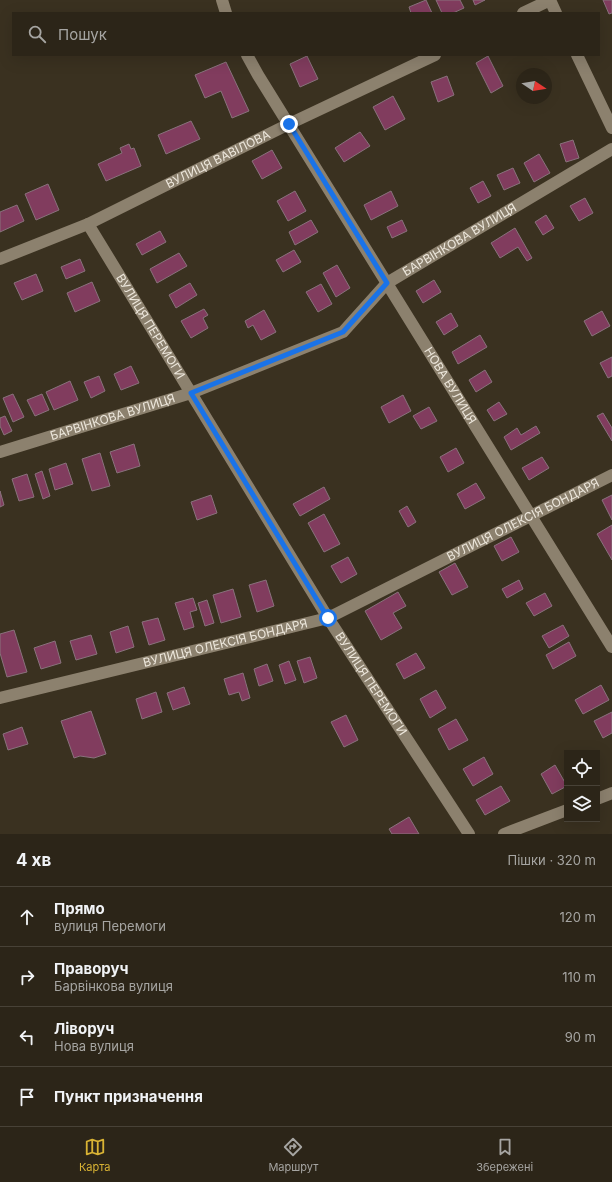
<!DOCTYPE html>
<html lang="uk">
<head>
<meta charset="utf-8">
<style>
  body { margin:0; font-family:Inter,sans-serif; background:#342d21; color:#f1f3f6 }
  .controls { position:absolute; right:12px; bottom:12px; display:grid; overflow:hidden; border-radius:0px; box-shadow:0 4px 16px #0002 }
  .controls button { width:36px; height:36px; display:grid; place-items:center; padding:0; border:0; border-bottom:1px solid #484237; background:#2c2518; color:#f1f3f6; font:20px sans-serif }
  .compass { position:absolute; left:516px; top:68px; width:36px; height:36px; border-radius:50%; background:#2c2518; box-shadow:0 4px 16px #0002; rotate:102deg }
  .stop { position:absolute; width:12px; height:12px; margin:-9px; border:3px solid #1a73e8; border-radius:50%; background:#fff }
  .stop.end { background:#1a73e8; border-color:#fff; box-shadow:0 1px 4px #0008 }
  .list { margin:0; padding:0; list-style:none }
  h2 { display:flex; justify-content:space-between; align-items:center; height:52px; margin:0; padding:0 16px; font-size:17px }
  h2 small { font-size:13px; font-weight:400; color:#a6a5a2 }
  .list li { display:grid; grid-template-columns:26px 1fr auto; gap:12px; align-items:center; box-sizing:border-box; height:60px; padding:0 16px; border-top:1px solid #484237 }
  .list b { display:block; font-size:15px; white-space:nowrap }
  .list p { margin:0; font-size:13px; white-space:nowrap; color:#a6a5a2 }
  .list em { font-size:13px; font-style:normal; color:#a6a5a2 }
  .icon { flex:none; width:22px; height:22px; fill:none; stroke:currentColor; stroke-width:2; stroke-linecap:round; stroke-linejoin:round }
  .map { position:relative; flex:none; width:612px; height:834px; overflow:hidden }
  .search { position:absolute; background:#2c2518; box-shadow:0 4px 16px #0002; left:12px; right:12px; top:12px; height:44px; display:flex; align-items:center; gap:10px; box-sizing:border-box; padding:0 14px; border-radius:0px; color:#a6a5a2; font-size:15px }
  .sheet { height:292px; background:#2c2518 }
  nav { display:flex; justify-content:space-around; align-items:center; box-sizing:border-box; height:56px; border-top:1px solid #484237; background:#2c2518; font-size:11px; color:#a6a5a2 }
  nav a { display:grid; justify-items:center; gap:2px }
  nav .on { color:#d9b334 }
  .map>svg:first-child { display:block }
</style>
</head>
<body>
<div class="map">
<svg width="612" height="834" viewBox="0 0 612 834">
  <rect width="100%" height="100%" fill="#3a3120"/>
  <!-- building -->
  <path fill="#813c5e" stroke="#89727c" d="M426,0L432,13H411L409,7Z
    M436,0H460L464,8L453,13H442Z
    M473,0H485L475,5Z
    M603,0H612V13L609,14Z
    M307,56L318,79L300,87L290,64Z
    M488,56L503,86L491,93L476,63Z
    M226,62L249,111L232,118L221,91L205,98L195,75Z
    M447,76L454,95L438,102L431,82Z
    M393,96L405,119L385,130L373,107Z
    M191,121L200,139L166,154L158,135Z
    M360,132L370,146L344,162L335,148Z
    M573,140L579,158L566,162L560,144Z
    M129,144L131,149L134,148L141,166L106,181L98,164L122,153L120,148Z
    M272,150L282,168L262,179L252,161Z
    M539,154L550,173L534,182L524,163Z
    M513,168L520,183L504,190L497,175Z
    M483,181L491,196L478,203L470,188Z
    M48,184L59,210L36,220L25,194Z
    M295,191L306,211L288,221L277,201Z
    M391,191L398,206L371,220L364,205Z
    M585,198L593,213L579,221L570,206Z
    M17,205L24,221L0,232V212Z
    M546,215L554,228L543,235L535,222Z
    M311,220L318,232L295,245L289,232Z
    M402,220L407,231L392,238L387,227Z
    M515,228L532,258L527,261L518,247L500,258L491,243Z
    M160,231L166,242L142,255L136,244Z
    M294,250L301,262L283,272L276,260Z
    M179,253L187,266L157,283L150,269Z
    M80,259L85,271L66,279L61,267Z
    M337,265L350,288L336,297L323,273Z
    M36,274L43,291L22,300L14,283Z
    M434,280L441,292L423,303L416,291Z
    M92,282L100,301L75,312L67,293Z
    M190,283L197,295L176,308L169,295Z
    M321,284L332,304L318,312L306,292Z
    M204,309L208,315L203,318L208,328L191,338L181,321Z
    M264,310L276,332L261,340L253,325L248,328L245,321Z
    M602,311L610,326L592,336L584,321Z
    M451,313L458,326L444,335L436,322Z
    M480,335L487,347L458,364L452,352Z
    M612,357V376L608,378L600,363Z
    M131,366L139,383L121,390L114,374Z
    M485,370L492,382L476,392L469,380Z
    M99,376L105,391L91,398L84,382Z
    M70,381L78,400L54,410L46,392Z
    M13,394L24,417L13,422L3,398Z
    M42,394L49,410L35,416L27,400Z
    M403,395L411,411L389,423L381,407Z
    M499,402L507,414L494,421L487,410Z
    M429,407L437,421L421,429L413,416Z
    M603,413L612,428V441L597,416Z
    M5,416L12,431L4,435L0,426V418Z
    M536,426L540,433L511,450L504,437L517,428L521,435Z
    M134,444L140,466L117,473L110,452Z
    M456,448L464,463L448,472L440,457Z
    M100,453L110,486L92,491L82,459Z
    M542,457L549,468L529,480L522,468Z
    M66,463L73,484L55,490L49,469Z
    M42,471L50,496L43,499L35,474Z
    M27,474L34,497L19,501L12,479Z
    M476,483L485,498L465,509L457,494Z
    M324,487L330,499L300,516L293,504Z
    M0,491L4,505L0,507Z
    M211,495L217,513L197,520L191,502Z
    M612,495V520L602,500Z
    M407,506L416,522L408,527L399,511Z
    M324,514L340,544L324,552L308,523Z
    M612,525V560L597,534Z
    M511,537L519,552L502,561L494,546Z
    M348,557L357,574L341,583L331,566Z
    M455,563L468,587L452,595L439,572Z
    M266,580L274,606L257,612L249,585Z
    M519,580L523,589L507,598L502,589Z
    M233,589L241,617L221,623L213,595Z
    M398,592L406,606L393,613L402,628L381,640L365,611Z
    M545,593L552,606L534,616L526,603Z
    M193,598L197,610L190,612L194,627L184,630L175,603Z
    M207,600L214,623L205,626L198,603Z
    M158,618L165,640L149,645L142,622Z
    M563,625L569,636L549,648L542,636Z
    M128,626L134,647L116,653L110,632Z
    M14,630L27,672L7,677L0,653V634Z
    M91,635L97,654L76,660L70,641Z
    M55,641L61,663L41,669L34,648Z
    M569,642L576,656L553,669L546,655Z
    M416,653L425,668L404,679L396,664Z
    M310,657L317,678L304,683L297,661Z
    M289,661L296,680L285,684L279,665Z
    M267,664L273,681L259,686L254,669Z
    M243,673L250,698L242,701L239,692L229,695L224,679Z
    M601,685L609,700L583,714L575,700Z
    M184,687L190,704L173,710L167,693Z
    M436,690L446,708L430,718L420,699Z
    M156,692L162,712L142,719L136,699Z
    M91,711L106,754L94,758L80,756L74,758L61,721Z
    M612,712V733L603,738L594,721Z
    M346,715L358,740L344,747L331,722Z
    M456,719L468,740L449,750L438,729Z
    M22,727L28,744L8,750L3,734Z
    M484,757L493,774L473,786L463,769Z
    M555,765L567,786L552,794L541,774Z
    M501,786L510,801L485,815L476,800Z
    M409,817L419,834H392L389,829Z"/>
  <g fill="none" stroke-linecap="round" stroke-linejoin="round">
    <!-- street -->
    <g stroke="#8c816e" stroke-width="12">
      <path d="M222,0L226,13"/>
      <path d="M550,0L556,13"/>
      <path d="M523,13L550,0"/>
      <path id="s1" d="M247,55L258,75L612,647"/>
      <path d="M577,55L612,128"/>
      <path id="s2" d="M88,224L328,618L469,834"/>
      <path id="s3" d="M0,259L88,224L289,124L435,55"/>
      <path id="s4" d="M0,452L191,393L343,332L387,283L612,149"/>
      <path id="s5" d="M0,698L328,618L612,475"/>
      <path d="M597,799L612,793"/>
      <path d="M504,834L567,810"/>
    </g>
  </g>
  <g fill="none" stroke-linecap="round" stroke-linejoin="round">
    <!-- route -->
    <path stroke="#1a73e8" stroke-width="5" d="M289,124L387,283L343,332L191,393L328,618"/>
  </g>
  <g text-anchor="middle" stroke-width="3" stroke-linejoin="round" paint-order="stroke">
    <!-- street labels -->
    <g font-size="12" fill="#ede7dc" stroke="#1e1912">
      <text dy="4" stroke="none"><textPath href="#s3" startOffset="240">ВУЛИЦЯ ВАВІЛОВА</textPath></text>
      <text dy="4" stroke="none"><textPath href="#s4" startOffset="514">БАРВІНКОВА ВУЛИЦЯ</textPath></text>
      <text dy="4" stroke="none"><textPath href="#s2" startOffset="120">ВУЛИЦЯ ПЕРЕМОГИ</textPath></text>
      <text dy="4" stroke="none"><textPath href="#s1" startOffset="388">НОВА ВУЛИЦЯ</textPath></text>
      <text dy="4" stroke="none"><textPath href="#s4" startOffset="118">БАРВІНКОВА ВУЛИЦЯ</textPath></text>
      <text dy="4" stroke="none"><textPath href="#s5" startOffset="556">ВУЛИЦЯ ОЛЕКСІЯ БОНДАРЯ</textPath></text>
      <text dy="4" stroke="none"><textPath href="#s5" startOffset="232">ВУЛИЦЯ ОЛЕКСІЯ БОНДАРЯ</textPath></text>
      <text dy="4" stroke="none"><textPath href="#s2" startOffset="540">ВУЛИЦЯ ПЕРЕМОГИ</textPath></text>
    </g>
  </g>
</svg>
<div class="controls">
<button><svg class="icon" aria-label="locate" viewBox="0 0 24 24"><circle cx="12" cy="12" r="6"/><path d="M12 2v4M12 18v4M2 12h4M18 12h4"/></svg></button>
<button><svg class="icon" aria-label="layers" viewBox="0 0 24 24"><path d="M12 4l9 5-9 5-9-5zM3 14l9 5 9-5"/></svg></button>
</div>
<svg class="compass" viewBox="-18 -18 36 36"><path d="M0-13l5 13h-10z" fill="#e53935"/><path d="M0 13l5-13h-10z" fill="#a6a5a2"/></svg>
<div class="stop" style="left:328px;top:618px"></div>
<div class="stop end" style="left:289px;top:124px"></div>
<div class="search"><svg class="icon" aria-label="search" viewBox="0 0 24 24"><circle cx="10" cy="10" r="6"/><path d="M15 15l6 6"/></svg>Пошук</div>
</div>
<section class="sheet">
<h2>4 хв<small>Пішки · 320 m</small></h2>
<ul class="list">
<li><svg class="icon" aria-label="ahead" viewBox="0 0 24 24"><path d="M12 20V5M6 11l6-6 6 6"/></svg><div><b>Прямо</b><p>вулиця Перемоги</p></div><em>120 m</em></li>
<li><svg class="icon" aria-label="right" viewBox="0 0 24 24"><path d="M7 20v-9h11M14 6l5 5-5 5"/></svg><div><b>Праворуч</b><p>Барвінкова вулиця</p></div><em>110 m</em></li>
<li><svg class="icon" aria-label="left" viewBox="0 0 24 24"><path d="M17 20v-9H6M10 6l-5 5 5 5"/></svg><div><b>Ліворуч</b><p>Нова вулиця</p></div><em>90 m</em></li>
<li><svg class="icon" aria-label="arrive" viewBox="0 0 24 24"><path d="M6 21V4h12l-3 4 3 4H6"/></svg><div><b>Пункт призначення</b></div></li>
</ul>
</section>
<nav>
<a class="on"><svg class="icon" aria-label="map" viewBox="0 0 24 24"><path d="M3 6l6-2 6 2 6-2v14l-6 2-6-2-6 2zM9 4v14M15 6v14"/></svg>Карта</a>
<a><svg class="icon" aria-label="directions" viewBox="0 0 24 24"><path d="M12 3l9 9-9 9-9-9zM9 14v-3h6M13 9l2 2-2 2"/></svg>Маршрут</a>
<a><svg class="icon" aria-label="saved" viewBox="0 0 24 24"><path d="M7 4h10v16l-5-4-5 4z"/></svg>Збережені</a>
</nav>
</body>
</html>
